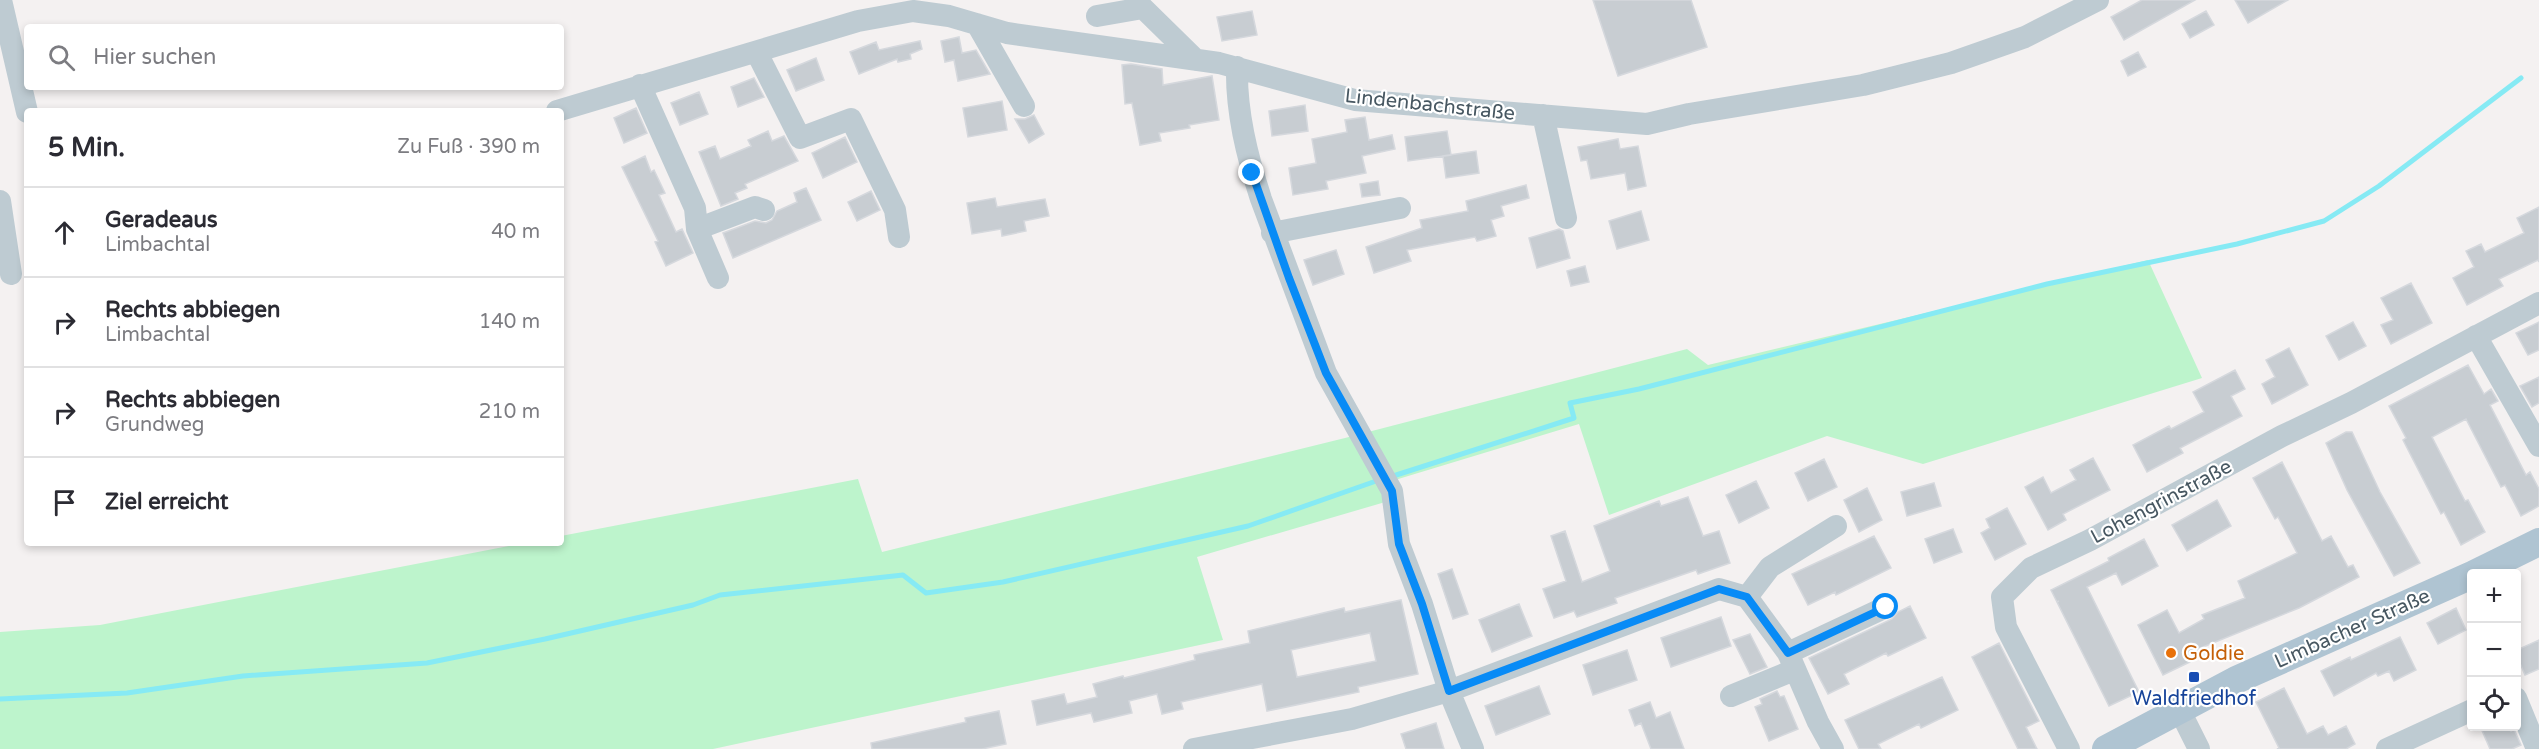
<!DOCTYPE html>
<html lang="de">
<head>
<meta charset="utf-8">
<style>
  body { margin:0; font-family:"Varela Round",sans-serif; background:#f2f2f3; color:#2b2b33 }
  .controls { position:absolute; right:18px; bottom:18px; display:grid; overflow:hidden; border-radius:6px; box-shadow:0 3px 9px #0003 }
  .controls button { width:54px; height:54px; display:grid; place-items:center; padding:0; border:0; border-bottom:2px solid #e1e1e2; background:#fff; color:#2b2b33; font:30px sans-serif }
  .stop { position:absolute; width:18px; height:18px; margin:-14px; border:4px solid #088bf6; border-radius:50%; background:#fff }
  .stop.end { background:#088bf6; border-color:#fff; box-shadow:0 2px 6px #0008 }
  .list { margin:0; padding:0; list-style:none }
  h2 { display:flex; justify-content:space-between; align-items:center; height:78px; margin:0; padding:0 24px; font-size:26px }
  h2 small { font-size:20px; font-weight:400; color:#7c7c81 }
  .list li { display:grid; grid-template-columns:39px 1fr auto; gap:18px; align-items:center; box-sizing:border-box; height:90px; padding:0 24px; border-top:2px solid #e1e1e2 }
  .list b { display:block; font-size:22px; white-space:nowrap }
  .list p { margin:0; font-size:20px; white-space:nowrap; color:#7c7c81 }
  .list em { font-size:20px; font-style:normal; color:#7c7c81 }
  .icon { flex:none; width:33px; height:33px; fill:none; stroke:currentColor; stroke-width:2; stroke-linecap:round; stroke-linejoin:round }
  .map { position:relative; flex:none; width:2539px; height:749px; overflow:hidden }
  .search { position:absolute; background:#fff; box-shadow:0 3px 9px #0003; left:24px; top:24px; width:540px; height:66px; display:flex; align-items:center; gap:15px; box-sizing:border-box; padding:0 21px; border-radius:6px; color:#7c7c81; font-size:22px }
  .panel { position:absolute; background:#fff; box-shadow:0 3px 9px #0003; left:24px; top:108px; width:540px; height:438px; border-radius:6px }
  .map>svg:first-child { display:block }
</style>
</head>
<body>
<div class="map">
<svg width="2539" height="749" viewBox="0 0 2539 749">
  <rect width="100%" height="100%" fill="#f4f1f1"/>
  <!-- green -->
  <path fill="#bdf4cc" d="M2148,260L2202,378L1923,464L1827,436L1609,515L1579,424L1395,480L1399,498L1197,557L1223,640L713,749H0V632L100,625L524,543H561V536L858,479L882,552L1345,438L1687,349L1708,365Z"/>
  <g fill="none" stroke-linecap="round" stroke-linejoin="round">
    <!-- stream -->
    <path stroke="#86eaf4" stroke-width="5" d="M1390,477L1574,418L1570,403L1639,389L2047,284L2237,244L2324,221L2379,186L2521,78
      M0,699L127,693L243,676L427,663L545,639L693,605L720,595L903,575L926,593L1003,582L1248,526L1379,480"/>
  </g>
  <!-- building -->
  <path fill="#c8cdd2" stroke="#d5d8dd" stroke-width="1.5" fill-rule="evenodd" d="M1593,0H1691L1707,47L1618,76Z
    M2142,0H2195L2124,40L2111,17Z
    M2235,0H2288L2248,23Z
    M1252,11L1257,35L1222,41L1217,17Z
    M2206,11L2214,25L2190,38L2182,24Z
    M959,37L962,53L976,50L990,74L958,81L954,60L945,62L941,41Z
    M920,41L922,49L910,54L911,59L898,62L897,59L859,74L850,52L876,42L879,50Z
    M2138,52L2146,67L2128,76L2121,61Z
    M816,58L824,80L796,91L787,70Z
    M1131,64L1162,69L1163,85L1212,76L1219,120L1189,125L1190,128L1159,133L1161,141L1140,145L1132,103L1125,104L1122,65Z
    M754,78L764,97L738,107L731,87Z
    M699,92L708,114L680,125L671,103Z
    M1002,101L1007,130L968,137L963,108Z
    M1305,105L1308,131L1272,136L1269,111Z
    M636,108L647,133L624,143L614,118Z
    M1034,115L1044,134L1029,143L1015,119H1025Z
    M1365,117L1369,140L1392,135L1395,149L1362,156L1366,173L1326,181L1328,189L1293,195L1289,168L1316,163L1312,139L1347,132L1345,120Z
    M768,131L772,141L784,136L798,161L745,184L747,188L735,193L738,199L721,206L699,152L715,146L720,159L751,146L748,140Z
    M1447,131L1451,155L1408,161L1405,137Z
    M845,137L857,162L823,178L812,153Z
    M1618,139L1620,149L1638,146L1646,186L1628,190L1625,173L1591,179L1587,160L1581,161L1578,147Z
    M1476,151L1479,173L1446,178L1443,156Z
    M645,156L651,172L654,170L665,193L659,195L676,232L682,229L693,253L666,266L655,242L658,241L622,167Z
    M1378,181L1380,195L1362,197L1360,184Z
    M1526,185L1529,198L1501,206L1504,216L1491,220L1496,236L1477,241L1475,237L1407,250L1411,261L1374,273L1366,247L1422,228L1420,220L1468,211L1466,201Z
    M806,188L821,220L733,258L723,233L755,221L766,223L772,220L777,211L797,202L794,193Z
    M871,191L880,210L857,221L848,202Z
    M995,198L997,207L1045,199L1049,216L1024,221L1026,231L1002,236L1001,229L972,234L967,203Z
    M2539,207V262L2538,260L2499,279L2503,286L2467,305L2453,278L2474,267L2466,251L2481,244L2485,252L2524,233L2517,218Z
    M1641,211L1649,240L1617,249L1609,221Z
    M1559,229L1563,231L1570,258L1537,268L1529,238Z
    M1336,250L1344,274L1313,285L1304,260Z
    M1585,266L1589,282L1571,286L1567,271Z
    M2411,283L2432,323L2391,344L2381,325L2393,320L2381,298Z
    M2353,322L2366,346L2339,360L2326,336Z
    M2539,322V350L2528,355L2516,333Z
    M2289,348L2308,385L2272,404L2262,384L2275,377L2266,360Z
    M2468,365L2484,394L2491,389L2498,401L2490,405L2526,475L2530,472L2539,489V506L2521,516L2505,485L2501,487L2466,419L2432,437L2465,501L2468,500L2485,532L2461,545L2444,512L2441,514L2403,440L2406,438L2389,406Z
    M2235,370L2245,389L2231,396L2242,416L2180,448L2183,453L2147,472L2133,445L2169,426L2171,429L2204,412L2193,392Z
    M2539,377V403L2532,407L2520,386Z
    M2346,432H2352L2380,492L2420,563L2394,576L2347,490L2326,443Z
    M2093,458L2110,490L2063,514L2066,520L2048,530L2025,487L2043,477L2051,493L2076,480L2070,470Z
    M1824,459L1837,487L1808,501L1795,473Z
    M2282,462L2322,541L2331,536L2348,567L2353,565L2359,577L2299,608L2198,649L2200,657L2163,675L2138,625L2167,610L2179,633L2204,619L2202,615L2245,598L2238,581L2297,553L2278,517L2275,519L2253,478Z
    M1756,481L1769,508L1739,523L1726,495Z
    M1934,483L1941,506L1907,516L1901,492Z
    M1867,488L1882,520L1859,532L1844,500Z
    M1688,497L1703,536L1719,531L1730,563L1698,574L1696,570L1615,598L1617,603L1577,617L1574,611L1554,618L1543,589L1566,581L1551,536L1565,531L1582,582L1610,571L1594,526L1659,501L1661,506Z
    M2217,500L2231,526L2187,551L2172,525Z
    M2007,508L2026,544L1995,560L1981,533L1990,528L1986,519Z
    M1953,529L1962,552L1934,563L1925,539Z
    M1874,536L1891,568L1836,595L1835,592L1808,605L1792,574Z
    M2144,539L2158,566L2122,585L2116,573L2087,587L2139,692L2109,706L2057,602L2059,601L2057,602L2051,590L2109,561L2108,558Z
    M1452,569L1468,614L1453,619L1438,574Z
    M1401,600L1418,674L1358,687L1359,692L1267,711L1262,684L1181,702L1183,709L1162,714L1157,694L1129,701L1132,713L1094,722L1091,713L1037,725L1032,701L1064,694L1067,704L1097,697L1093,684L1123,676L1124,678L1195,660L1194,655L1250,643L1248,631L1344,608L1345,612ZM1370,633L1376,661L1297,677L1291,650Z
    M1519,604L1532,636L1492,652L1479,620Z
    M1910,606L1926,638L1888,656L1886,653L1844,674L1849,684L1828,694L1809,658L1892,619L1898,612Z
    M2456,608L2466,630L2438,644L2427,623Z
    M1721,617L1731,646L1671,667L1661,638Z
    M1750,634L1767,667L1750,674L1733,640Z
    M2400,637L2416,670L2394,681L2389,671L2378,676L2376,673L2334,696L2321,671L2350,657L2351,660Z
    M2539,640V669L2525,675L2517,656V650Z
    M1999,643L2039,721L2026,727L2037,749H2018L1972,657Z
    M1627,650L1637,680L1593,695L1583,665Z
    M1942,677L1958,710L1921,728L1919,724L1878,744L1881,749H1859L1845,720Z
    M1539,686L1550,714L1496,735L1485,706Z
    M2284,688L2307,734L2323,726L2328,735L2346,726L2355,744L2346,749H2277L2279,748L2256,702Z
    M1777,691L1780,697L1784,696L1798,729L1769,741L1755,707L1762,704L1760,699Z
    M1650,702L1656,718L1670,712L1684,749H1651L1641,723L1635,726L1629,710Z
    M999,711L1006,744L982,749H872L871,743L966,722L965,718Z
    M1436,723L1444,749H1406L1401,734Z
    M2480,726H2509L2511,731L2514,729L2521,745L2512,749H2490Z"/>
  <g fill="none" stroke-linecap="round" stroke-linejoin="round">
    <!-- minor -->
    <path stroke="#becbd2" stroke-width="22" d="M1,0L27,112
      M1097,16L1143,8L1196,60
      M977,24L1024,106
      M757,53L800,138L851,119L895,210L899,237
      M1237,67C1236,112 1247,156 1261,199L1326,373L1392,491L1399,544L1422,604L1449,691L1473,749
      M640,85L695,208L697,229L718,278
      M557,111L858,21L913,11L949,16L1007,33L1219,63L1355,100L1647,124L1689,114L1863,85L1951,63L2025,37L2098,0
      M1543,115L1566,218
      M0,201L11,274
      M697,229L755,207L764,210
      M1272,233L1400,208
      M2476,336L2539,446
      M1747,597L1770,567L1836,526
      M1788,653L1886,607
      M1731,696L1794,670
      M2516,698L2537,749
      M2179,709L2199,749
      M1194,749L1352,719L1449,691L1719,589L1747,597L1788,653L1818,722L1833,749
      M2069,749L2006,627L2002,597L2031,568L2090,540L2282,436L2351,403L2539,303
      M2387,749L2472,710"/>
    <!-- major -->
    <path stroke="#afc4d2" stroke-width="28" d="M2474,574L2539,542
      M2106,749L2236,680L2472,575"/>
  </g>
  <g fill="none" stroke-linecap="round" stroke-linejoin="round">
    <!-- route -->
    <path stroke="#088bf6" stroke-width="8" d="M1252,173L1289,278L1326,373L1392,491L1399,544L1422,604L1449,691L1719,589L1747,597L1788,653L1886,607"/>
  </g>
  <!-- markers -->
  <circle fill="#e8710a" stroke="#fff" stroke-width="2" cx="2171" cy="653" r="6"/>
  <rect fill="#1a4fb4" stroke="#fff" stroke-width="2" x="2188" y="671" width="12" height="12" rx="3"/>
  <g text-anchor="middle" stroke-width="4.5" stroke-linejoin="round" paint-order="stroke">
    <!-- street labels -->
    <g font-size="20" fill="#475761" stroke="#fff">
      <text transform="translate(1430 104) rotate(6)" y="7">Lindenbachstraße</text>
      <text transform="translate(2161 501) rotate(-28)" y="7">Lohengrinstraße</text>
      <text transform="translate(2352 628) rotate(-24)" y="7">Limbacher Straße</text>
    </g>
    <!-- food labels -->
    <g font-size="20" fill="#c56008" stroke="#fff" text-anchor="start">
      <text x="2183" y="660">Goldie</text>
    </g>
    <!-- transit labels -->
    <g font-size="20" fill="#164399" stroke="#fff">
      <text x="2194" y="705">Waldfriedhof</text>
    </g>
  </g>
</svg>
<div class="controls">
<button>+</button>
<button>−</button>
<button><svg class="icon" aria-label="locate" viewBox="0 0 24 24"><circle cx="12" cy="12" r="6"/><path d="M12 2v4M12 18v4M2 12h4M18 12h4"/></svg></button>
</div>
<div class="stop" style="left:1886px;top:607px"></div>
<div class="stop end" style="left:1252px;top:173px"></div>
<div class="search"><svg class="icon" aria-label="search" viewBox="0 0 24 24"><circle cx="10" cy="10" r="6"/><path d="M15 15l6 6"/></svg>Hier suchen</div>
<section class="panel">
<h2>5 Min.<small>Zu Fuß · 390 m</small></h2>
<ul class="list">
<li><svg class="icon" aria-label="ahead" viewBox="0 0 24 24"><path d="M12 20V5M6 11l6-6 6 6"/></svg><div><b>Geradeaus</b><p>Limbachtal</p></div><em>40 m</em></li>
<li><svg class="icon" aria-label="right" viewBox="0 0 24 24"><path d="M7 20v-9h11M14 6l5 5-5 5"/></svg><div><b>Rechts abbiegen</b><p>Limbachtal</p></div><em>140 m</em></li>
<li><svg class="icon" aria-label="right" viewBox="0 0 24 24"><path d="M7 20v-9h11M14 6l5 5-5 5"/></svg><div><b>Rechts abbiegen</b><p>Grundweg</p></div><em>210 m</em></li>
<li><svg class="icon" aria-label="arrive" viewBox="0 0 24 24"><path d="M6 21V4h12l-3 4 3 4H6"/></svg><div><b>Ziel erreicht</b></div></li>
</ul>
</section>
</div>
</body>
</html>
